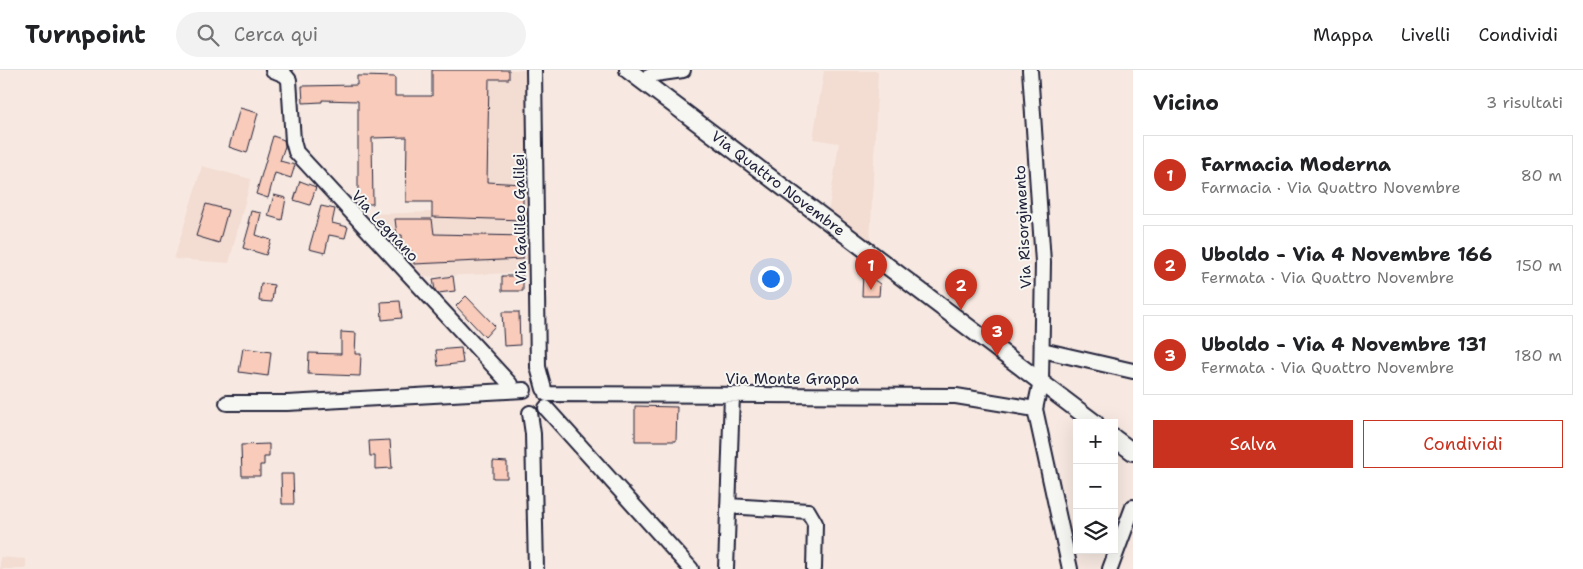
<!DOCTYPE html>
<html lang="it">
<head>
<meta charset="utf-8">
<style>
  body { margin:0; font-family:"Shantell Sans",sans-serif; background:#f2f2f2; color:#202124 }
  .controls { position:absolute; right:15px; bottom:15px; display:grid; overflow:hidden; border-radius:0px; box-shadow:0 5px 20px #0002 }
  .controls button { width:45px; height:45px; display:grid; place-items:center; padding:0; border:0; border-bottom:1px solid #e0e0e0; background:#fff; color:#202124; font:25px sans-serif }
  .you { position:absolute; left:770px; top:208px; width:18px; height:18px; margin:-12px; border:4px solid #fff; border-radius:50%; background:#1a73e8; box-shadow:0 0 0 8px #1a73e833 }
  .badge { display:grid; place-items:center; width:32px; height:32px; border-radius:50%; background:#c8321e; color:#fff; font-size:16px; font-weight:700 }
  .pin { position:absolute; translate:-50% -41px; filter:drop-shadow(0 1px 2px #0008) }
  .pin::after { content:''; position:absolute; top:26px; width:18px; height:15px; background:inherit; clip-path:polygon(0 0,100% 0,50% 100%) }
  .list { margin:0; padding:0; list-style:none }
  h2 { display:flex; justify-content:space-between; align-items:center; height:65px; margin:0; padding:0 20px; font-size:21px }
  h2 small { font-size:16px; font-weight:400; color:#757577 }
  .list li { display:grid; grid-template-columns:32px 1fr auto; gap:15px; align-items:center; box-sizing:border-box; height:80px; margin:0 10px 10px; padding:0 10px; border:1px solid #e0e0e0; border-radius:0px }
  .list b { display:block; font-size:19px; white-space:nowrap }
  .list p { margin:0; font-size:16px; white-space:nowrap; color:#757577 }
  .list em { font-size:16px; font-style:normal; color:#757577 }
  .actions { display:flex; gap:10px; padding:15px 20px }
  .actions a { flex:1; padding:11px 0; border:1px solid #c8321e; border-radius:0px; text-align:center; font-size:18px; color:#c8321e }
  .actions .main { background:#c8321e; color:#fff }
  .icon { flex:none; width:28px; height:28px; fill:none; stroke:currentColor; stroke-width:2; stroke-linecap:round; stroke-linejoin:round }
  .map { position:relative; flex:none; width:1133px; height:499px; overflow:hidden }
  header { display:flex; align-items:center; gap:30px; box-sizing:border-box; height:70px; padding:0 25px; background:#fff; border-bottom:1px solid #e0e0e0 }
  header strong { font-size:24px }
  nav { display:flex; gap:28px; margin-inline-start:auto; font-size:18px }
  .search { width:350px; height:45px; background:#f2f2f2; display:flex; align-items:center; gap:12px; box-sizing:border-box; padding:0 18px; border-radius:28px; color:#757577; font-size:19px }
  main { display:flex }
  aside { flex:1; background:#fff }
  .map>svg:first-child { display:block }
</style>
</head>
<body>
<header>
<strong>Turnpoint</strong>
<div class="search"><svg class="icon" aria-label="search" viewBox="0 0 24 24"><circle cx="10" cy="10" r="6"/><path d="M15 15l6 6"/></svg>Cerca qui</div>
<nav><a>Mappa</a><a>Livelli</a><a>Condividi</a></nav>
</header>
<main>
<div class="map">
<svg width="1133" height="499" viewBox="0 0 1133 499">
  <rect width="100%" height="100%" fill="#f7e9e1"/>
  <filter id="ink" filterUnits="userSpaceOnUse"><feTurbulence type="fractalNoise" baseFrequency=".02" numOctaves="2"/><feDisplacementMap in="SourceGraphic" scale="10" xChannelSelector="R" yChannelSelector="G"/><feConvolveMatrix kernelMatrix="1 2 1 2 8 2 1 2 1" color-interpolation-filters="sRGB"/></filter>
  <g filter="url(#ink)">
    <!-- built -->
    <path fill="#f3dcd2" d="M432,0H530V202L419,207L389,170L392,164L370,144L432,142Z
      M824,1H878L870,175L828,144L839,73L813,69Z
      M202,96L251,109L229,193L174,189Z
      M0,487L26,489V499H0Z"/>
    <!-- building -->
    <path fill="#f8cbba" stroke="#22223b" d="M432,0H509V9H489L487,112L523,114V150L432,147V132H406L407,67L372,68L373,134H358V31L322,30V32L303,33L302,16L357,15V6H363L395,7V26H432Z
      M240,38L258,43L247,83L229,77Z
      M273,66L284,70L285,76L280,91L295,95L291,108L275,103L268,128L256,124Z
      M300,111L316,117L310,135L294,130Z
      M274,125L286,128L282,150L268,146Z
      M206,134L228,140L219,173L196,166Z
      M321,136L335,139L332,153L348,157L345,168L329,165L325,183L309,179Z
      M251,141L261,143L256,165L271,170L266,185L243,178L250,153H248Z
      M395,149H432L434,164L525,166L523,189L414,194L412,181L403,180L402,165H397Z
      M863,202L880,214L879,226H862Z
      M453,206L455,221L438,223L435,220L433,209Z
      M502,206H523V221H502Z
      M261,213L274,215L272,232L259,231Z
      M466,226L495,256L485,267L456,236Z
      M400,231L402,248L382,250L381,232Z
      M502,242H519L520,275L504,276Z
      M341,262L356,263L355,284H361L360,306L308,304L309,283L341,284Z
      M243,278L271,282L268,306L239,302Z
      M461,278L463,293L438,296L436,280Z
      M635,336L677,337L676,371H635Z
      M390,370L392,398L375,399V386H370L369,371Z
      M269,374V387H264V395H260V406H242L241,375Z
      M493,391L507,392V408H493Z
      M281,404H293L294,434H282Z"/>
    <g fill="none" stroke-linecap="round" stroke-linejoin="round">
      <!-- minor casing -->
      <g stroke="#22223b" stroke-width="18">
        <path id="minor" d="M273,0L285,5L289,10L293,71L296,82L510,314L511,320
          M534,0L538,297L544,319
          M1030,0L1043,192L1041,311L1035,339L1070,499
          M642,10L655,4L683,0
          M1042,280L1133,301
          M547,324L956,326L1035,339
          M227,333H287L524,320
          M546,338L691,499
          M530,343L533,364L536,499
          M728,436L808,441L815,453L814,499
          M726,499L732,325
          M1110,499L1133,437"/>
      </g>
      <!-- major casing -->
      <g stroke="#22223b" stroke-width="20">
        <g id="major">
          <path id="s1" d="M628,0L1095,353"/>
          <path d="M1114,368L1133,382"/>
        </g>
      </g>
      <!-- minor -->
      <use href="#minor" stroke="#f6f6f2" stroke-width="14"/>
      <!-- major -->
      <use href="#major" stroke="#f6f6f2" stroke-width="16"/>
    </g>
  </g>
  <g text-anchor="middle" stroke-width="4" stroke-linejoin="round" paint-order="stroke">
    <!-- street labels -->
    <g font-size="15" fill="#22223b" stroke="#f6f6f2">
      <text dy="5" stroke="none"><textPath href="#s1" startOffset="188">Via Quattro Novembre</textPath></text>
      <text transform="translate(520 149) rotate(-91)" y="5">Via Galileo Galilei</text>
      <text transform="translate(385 156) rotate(47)" y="5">Via Legnano</text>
      <text transform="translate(1023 157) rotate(-93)" y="5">Via Risorgimento</text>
      <text x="792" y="314">Via Monte Grappa</text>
    </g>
  </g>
</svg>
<div class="controls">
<button>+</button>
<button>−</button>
<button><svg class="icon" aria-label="layers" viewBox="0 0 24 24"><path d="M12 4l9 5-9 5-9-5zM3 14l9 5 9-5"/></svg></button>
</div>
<div class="you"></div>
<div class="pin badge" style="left:871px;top:220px">1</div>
<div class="pin badge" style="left:961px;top:240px">2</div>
<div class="pin badge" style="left:997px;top:286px">3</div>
</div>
<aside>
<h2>Vicino<small>3 risultati</small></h2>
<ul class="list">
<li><span class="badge">1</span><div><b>Farmacia Moderna</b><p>Farmacia · Via Quattro Novembre</p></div><em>80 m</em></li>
<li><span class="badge">2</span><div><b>Uboldo - Via 4 Novembre 166</b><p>Fermata · Via Quattro Novembre</p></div><em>150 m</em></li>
<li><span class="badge">3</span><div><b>Uboldo - Via 4 Novembre 131</b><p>Fermata · Via Quattro Novembre</p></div><em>180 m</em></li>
</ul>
<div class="actions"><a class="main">Salva</a><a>Condividi</a></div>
</aside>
</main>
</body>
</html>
